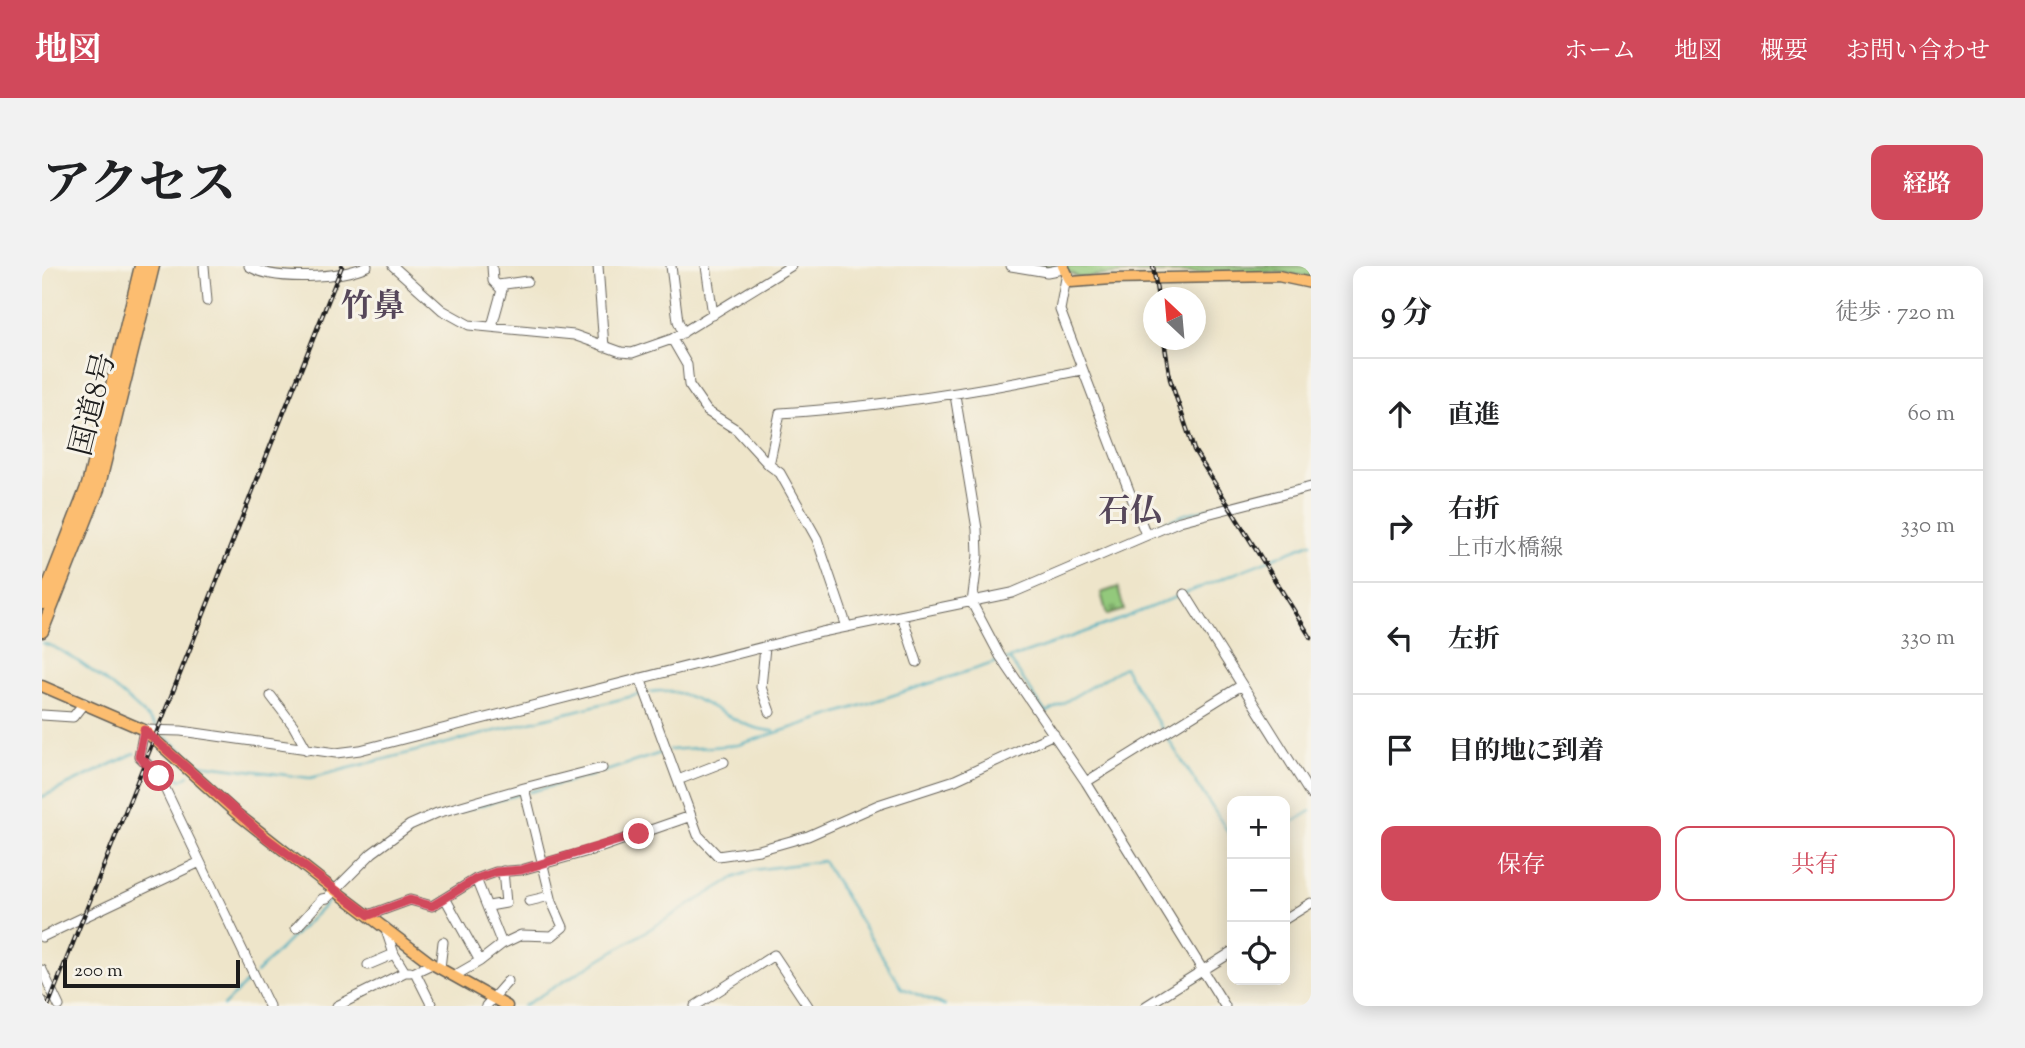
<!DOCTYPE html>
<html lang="ja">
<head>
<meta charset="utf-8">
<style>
  body { margin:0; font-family:"Sorts Mill Goudy","Noto Serif JP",serif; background:#f2f2f2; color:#202124 }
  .controls { position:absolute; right:21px; bottom:21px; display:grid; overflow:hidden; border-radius:14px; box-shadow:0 4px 18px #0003 }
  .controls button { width:63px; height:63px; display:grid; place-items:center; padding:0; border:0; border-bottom:2px solid #e0e0e0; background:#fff; color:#202124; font:35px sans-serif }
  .compass { position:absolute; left:1101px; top:21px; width:63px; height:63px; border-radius:50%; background:#fff; box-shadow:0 4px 18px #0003; rotate:334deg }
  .scale { position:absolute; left:21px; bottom:18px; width:177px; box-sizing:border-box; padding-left:7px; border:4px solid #1c1c1c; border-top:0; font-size:19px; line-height:24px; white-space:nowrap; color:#1c1c1c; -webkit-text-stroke:5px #f7f3e8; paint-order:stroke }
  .stop { position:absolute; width:21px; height:21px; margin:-16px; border:5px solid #d1495b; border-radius:50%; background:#fff }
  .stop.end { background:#d1495b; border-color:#fff; box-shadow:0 2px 7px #0008 }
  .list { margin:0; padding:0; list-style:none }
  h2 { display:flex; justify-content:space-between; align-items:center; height:91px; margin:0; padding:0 28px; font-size:30px }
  h2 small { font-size:23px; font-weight:400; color:#757577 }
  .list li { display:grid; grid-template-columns:46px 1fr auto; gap:21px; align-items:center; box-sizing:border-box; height:112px; padding:0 28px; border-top:2px solid #e0e0e0 }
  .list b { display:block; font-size:26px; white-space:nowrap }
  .list p { margin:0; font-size:23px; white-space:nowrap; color:#757577 }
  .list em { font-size:23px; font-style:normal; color:#757577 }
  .actions { display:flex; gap:14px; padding:21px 28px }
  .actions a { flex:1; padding:16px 0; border:2px solid #d1495b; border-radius:14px; text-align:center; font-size:24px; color:#d1495b }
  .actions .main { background:#d1495b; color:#fff }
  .icon { flex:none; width:38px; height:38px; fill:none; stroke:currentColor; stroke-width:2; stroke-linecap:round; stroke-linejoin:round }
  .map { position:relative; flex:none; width:1269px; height:740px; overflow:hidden; border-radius:14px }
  header { display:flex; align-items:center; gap:42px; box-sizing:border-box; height:98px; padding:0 35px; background:#d1495b; color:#fff }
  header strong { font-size:33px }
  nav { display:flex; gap:38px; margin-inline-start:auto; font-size:24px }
  .intro { display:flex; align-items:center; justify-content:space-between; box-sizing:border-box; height:168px; padding:0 42px }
  h1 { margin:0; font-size:49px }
  .button { padding:18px 32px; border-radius:14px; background:#d1495b; color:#fff; font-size:24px; font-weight:700 }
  main { display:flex; gap:42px; padding:0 42px }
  aside { flex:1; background:#fff; border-radius:14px; box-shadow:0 4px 18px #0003 }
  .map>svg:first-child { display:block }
</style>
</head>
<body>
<header>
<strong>地図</strong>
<nav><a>ホーム</a><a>地図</a><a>概要</a><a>お問い合わせ</a></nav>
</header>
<div class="intro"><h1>アクセス</h1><a class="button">経路</a></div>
<main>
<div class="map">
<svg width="1269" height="740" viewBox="0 0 1269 740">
  <defs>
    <pattern id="grass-tufts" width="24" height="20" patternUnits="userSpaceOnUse" patternTransform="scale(1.75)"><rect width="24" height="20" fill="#93c97b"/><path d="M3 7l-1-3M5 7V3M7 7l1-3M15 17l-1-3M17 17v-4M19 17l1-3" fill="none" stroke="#7eac6a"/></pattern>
    <pattern id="cemetery-stones" width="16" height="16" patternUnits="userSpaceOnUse" patternTransform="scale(1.75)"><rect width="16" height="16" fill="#93c97b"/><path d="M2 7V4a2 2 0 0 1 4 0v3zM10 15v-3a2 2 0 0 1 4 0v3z" fill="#7eac6a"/></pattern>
  </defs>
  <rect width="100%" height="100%" fill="#f7f3e8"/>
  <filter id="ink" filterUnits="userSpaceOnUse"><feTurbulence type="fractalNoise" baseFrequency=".0143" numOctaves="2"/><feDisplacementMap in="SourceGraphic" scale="14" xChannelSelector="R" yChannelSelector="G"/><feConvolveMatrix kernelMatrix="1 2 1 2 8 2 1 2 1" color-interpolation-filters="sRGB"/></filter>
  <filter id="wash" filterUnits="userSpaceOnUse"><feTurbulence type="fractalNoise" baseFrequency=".00686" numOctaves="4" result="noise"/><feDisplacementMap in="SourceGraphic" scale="28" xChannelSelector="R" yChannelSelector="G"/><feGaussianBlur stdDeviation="1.57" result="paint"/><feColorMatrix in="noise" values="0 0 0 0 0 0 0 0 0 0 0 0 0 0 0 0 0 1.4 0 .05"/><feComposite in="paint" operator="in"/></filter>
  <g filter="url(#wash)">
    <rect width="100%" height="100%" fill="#eee5ca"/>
    <!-- grass -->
    <path fill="url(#grass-tufts)" stroke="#58724c" stroke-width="2" d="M981,0H1269V11L1236,6L1083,7L1037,12C1021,0 1002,4 981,0Z"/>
    <!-- cemetery -->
    <path fill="url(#cemetery-stones)" stroke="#58724c" stroke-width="2" d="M1076,321L1082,344L1065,349L1059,327Z"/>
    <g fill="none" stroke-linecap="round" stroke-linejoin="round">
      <!-- stream -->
      <path stroke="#3fabbe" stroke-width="2" d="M1110,261L1144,248L1269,216
        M0,377C28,383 93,438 114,460
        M964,394L1074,355L1269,277
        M968,394L1004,447L1082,401L1121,465
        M608,426C655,418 687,463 732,465
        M122,469L157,498L268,512L599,428
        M1124,470L1190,572
        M627,484L696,479L958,395
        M105,491L123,499L139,514L147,509
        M561,506L622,486
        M487,526L552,509
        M0,531L93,487
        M396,552L481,527
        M1243,561L1269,545
        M214,707L287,635
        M181,740L210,711
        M481,740L692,612L711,604L781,595L860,722L903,740"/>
    </g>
  </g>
  <g filter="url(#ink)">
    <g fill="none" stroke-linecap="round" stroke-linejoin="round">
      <!-- minor casing -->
      <g stroke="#666259" stroke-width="11">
        <path id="minor" d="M162,0L165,35
          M207,0C232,16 298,12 325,0
          M351,0L400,44L427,59L532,69L579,86L590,87L630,73L749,0
          M450,0L451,15L460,24L450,60
          M556,0L562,81
          M629,0L636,55L641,67
          M664,0L671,49
          M969,0L1005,6L1021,3
          M1024,12L1018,44L1104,269
          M456,19L485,15
          M630,73L645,99L647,119L665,145L695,164L727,199L738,207L775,273L805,361
          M913,129L935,263L936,289L930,337L958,390L1044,516L1183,740
          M727,199L738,147C840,141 938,125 1039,104
          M1143,328L1269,529
          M860,350L875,396
          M723,381L719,421L728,446
          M598,412L656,569L676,590L717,584L766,570L836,539L913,514L1012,468
          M229,430L251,459L265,484
          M0,449L31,451L42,437
          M636,514L682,496
          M1044,516L1200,419
          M482,522L560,502
          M434,613L460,678L438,695
          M403,632L438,695L412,710
          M487,635L508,630
          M447,640L464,637L461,605
          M327,649L368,634L390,640L434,613L454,606L479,604L557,582L649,550
          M1243,653L1269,637
          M254,662L280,633L285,632L330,587L368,559L395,547L482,522L510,636L521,661L510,670L479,669L460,678
          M0,671L158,596
          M352,688L363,706H368
          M326,699L352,688L343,661
          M398,702L401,676
          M0,704L17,740
          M0,735V737
          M227,740L117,510L97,490L102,464L139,465L294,487L318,484L780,366L970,327L1138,255L1269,221
          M295,740L363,706
          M390,740L373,706L390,698
          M444,740L466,715
          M653,740L732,689L766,740
          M1104,740L1190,686"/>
      </g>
      <!-- major casing -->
      <g stroke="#666259" stroke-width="13">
        <path id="major" d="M1021,0L1029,16L1070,13L1236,10L1269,17
          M0,420L102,464L194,547L278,613L390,698L465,740"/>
      </g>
      <!-- highway casing -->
      <g stroke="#666259" stroke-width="15">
        <path id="highway" d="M0,337L46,219L99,0
          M0,365L56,223L111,0"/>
      </g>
      <!-- minor -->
      <use href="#minor" stroke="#fff" stroke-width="9"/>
      <!-- major -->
      <use href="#major" stroke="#fcbd6f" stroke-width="10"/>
      <!-- highway -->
      <use href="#highway" stroke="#fcbd6f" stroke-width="12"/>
      <!-- rail casing -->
      <g stroke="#1c1c1c" stroke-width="4.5">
        <path id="rail" d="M1111,0L1116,32
          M1122,74L1128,113L1152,184L1269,372
          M6,740L300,0"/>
      </g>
      <!-- rail -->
      <use href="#rail" stroke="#f7f3e8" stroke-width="2" stroke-dasharray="5" stroke-linecap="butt"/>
    </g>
  </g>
  <g fill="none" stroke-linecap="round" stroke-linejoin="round" filter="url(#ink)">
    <!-- route -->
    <path stroke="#d1495b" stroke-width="9" d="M117,510L97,490L102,464L223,571L327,649L368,634L390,640L434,613L454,606L479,604L597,568"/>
  </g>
  <g text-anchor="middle" stroke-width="6" stroke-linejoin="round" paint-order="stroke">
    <!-- street labels -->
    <g font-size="30" fill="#1c1c1c" stroke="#f7f3e8">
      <text transform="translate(50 138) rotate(-76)" y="10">国道8号</text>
    </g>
    <!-- neighbourhood labels -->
    <g font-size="32" font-weight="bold" fill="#56475a" stroke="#f7f3e8">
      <text x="331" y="50">竹鼻</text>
      <text x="1088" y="255">石仏</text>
    </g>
  </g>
</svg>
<div class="controls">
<button>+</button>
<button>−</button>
<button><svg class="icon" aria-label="locate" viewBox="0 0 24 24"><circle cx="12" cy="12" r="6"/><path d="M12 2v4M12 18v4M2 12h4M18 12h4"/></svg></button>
</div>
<svg class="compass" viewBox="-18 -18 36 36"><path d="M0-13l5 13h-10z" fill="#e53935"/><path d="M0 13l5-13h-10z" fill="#757577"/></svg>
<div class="scale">200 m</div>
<div class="stop" style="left:117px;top:510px"></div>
<div class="stop end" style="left:597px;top:568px"></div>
</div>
<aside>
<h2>9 分<small>徒歩 · 720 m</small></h2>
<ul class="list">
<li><svg class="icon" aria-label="ahead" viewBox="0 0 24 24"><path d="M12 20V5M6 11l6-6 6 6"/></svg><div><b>直進</b></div><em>60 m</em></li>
<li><svg class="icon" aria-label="right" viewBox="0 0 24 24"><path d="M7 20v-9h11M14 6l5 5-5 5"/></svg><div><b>右折</b><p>上市水橋線</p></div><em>330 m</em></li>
<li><svg class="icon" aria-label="left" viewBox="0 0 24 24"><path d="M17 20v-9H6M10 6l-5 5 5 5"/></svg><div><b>左折</b></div><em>330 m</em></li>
<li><svg class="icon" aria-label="arrive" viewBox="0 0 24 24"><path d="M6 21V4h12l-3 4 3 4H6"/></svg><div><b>目的地に到着</b></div></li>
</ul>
<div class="actions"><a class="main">保存</a><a>共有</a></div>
</aside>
</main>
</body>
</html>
